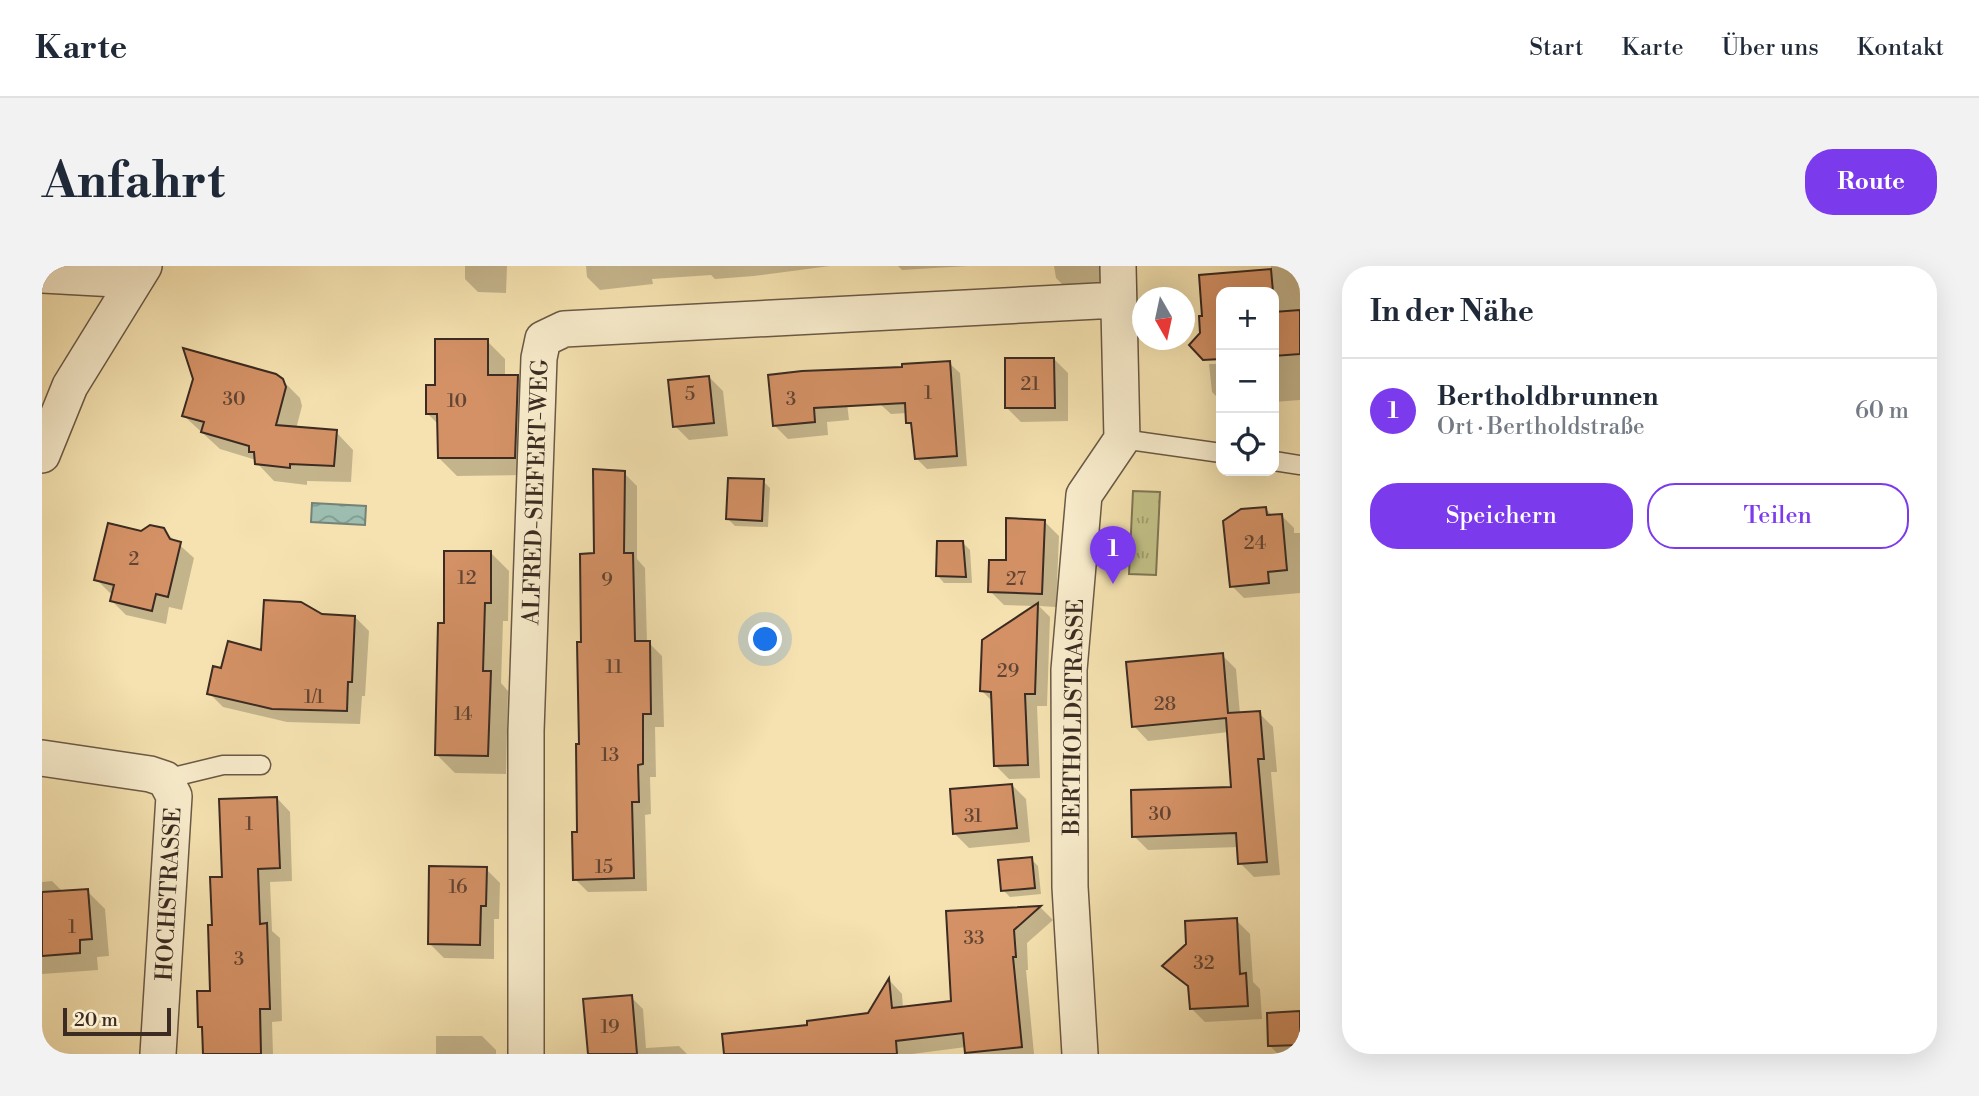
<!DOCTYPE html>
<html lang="de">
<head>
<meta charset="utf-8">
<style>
  body { margin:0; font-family:"Libre Bodoni",serif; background:#f2f2f3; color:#1f2937 }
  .controls { position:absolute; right:21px; top:21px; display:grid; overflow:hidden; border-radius:14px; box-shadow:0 7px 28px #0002 }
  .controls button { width:63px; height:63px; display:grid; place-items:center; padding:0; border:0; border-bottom:2px solid #e0e1e3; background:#fff; color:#1f2937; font:35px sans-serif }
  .compass { position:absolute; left:1090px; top:21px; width:63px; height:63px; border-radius:50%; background:#fff; box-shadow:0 7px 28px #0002; rotate:171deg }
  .scale { position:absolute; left:21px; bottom:18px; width:108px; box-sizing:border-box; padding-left:7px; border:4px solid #3b2b22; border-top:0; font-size:19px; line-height:24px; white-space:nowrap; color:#3b2b22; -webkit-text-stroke:5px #f8eccc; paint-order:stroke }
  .you { position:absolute; left:724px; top:374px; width:24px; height:24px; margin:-18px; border:5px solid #fff; border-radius:50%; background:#1a73e8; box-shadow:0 0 0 10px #1a73e833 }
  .badge { display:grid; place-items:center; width:46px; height:46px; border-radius:50%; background:#7c3aed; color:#fff; font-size:23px; font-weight:700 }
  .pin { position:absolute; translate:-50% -58px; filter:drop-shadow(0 2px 4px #0008) }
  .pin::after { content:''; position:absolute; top:37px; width:24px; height:21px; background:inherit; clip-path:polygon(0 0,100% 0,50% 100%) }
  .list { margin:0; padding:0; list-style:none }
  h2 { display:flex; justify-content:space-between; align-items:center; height:91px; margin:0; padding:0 28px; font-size:30px }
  h2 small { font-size:23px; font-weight:400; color:#747a83 }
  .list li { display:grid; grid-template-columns:46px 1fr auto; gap:21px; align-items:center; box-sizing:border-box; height:105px; padding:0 28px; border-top:2px solid #e0e1e3 }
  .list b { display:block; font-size:26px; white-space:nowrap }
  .list p { margin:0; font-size:23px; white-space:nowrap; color:#747a83 }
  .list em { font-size:23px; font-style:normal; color:#747a83 }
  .actions { display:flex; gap:14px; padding:21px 28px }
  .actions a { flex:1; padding:16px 0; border:2px solid #7c3aed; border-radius:28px; text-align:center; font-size:24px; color:#7c3aed }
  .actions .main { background:#7c3aed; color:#fff }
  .icon { flex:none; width:38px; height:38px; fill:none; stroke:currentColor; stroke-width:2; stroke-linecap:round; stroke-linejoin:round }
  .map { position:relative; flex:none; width:1258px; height:788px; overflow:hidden; border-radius:28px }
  header { display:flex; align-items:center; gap:42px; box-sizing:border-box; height:98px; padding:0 35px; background:#fff; border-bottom:2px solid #e0e1e3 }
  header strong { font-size:33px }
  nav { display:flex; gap:38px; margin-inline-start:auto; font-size:24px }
  .intro { display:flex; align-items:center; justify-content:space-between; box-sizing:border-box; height:168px; padding:0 42px }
  h1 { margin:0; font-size:49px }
  .button { padding:18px 32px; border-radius:28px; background:#7c3aed; color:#fff; font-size:24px; font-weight:700 }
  main { display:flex; gap:42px; padding:0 42px }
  aside { flex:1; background:#fff; border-radius:28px; box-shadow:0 7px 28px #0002 }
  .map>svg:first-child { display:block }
</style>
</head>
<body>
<header>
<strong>Karte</strong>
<nav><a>Start</a><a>Karte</a><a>Über uns</a><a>Kontakt</a></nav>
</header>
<div class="intro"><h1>Anfahrt</h1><a class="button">Route</a></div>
<main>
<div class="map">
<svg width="1258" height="788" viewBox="0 0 1258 788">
  <defs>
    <pattern id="grass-tufts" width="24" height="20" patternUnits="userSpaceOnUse" patternTransform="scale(1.75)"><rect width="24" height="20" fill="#c2c187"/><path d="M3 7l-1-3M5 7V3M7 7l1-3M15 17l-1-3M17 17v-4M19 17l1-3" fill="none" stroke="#9f9d6e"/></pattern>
    <pattern id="water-waves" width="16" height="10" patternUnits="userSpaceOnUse" patternTransform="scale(1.75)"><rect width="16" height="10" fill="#9cbdaf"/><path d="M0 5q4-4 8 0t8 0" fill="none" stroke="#809a8e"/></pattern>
  </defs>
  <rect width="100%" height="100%" fill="#f5e2b0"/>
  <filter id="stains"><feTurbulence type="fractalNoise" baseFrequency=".00286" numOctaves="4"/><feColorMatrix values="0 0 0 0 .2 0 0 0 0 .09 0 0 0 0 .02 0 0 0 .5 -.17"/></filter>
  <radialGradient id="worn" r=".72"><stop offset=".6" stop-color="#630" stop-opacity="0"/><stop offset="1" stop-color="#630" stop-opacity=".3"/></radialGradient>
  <!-- grass -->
  <path fill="url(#grass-tufts)" stroke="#7e7654" stroke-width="2" d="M1091,225L1118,226L1114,309L1087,308Z"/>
  <!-- water -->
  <path fill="url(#water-waves)" stroke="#758377" stroke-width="2" d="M270,237L324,240L323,259L269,256Z"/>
  <!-- shadow -->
  <path fill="#0003" d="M423,0H465L464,27L436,26L423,13Z
    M544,0H788L712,10L673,13L669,9L610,13L611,18L558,24L545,11Z
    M856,0H926L860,4Z
    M1012,0H1067L1069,23L1028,26L1014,12Z
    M1229,0H1258V134L1232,136V99H1235L1232,96V26H1228Z
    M445,75L463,93V111H476L494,129L491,209L415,210L397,192V159L386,148L395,120Z
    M1012,93L1026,107V155L979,156L965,142Z
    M907,97L918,107L925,200L885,203L874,192L872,162L866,156L865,147L849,148L838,138Z
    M1167,98H1179V135L1170,126Z
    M667,111L681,125L686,170L647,174L633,160Z
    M240,114L258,132L260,140L254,163L294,166L311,184L309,216L265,215V219L232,215L215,197L214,194L178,183L142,150Z
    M803,120L807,154L785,156L786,169L746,173L732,159Z
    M582,207L595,220V293L603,302L605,377H607L620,390L622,461H613L614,511H608L609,548L603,549L605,625L546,626L533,613L537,568L541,378L554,289Z
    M721,215L728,222L726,261L693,260L686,253Z
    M1224,243L1231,250L1239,249L1252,262V267H1258V327L1202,332L1190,320Z
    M1003,256L1017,270L1014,341L997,340L1008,351L1005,440H995L998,512L967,513L954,500L952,437L940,425L994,340L962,339L948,325L966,295Z
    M121,264L152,292L140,344L127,341L124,358L84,349L70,335L71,328L68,327L54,313L99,266Z
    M921,277L928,284L930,317H902L896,310Z
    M448,286L467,305L466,355H461L459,417L466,425L464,508L413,507L394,488Z
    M279,350L313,351L327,365L323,430H320L318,458L245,456L181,441L167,427L181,404L221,386Z
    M1180,389L1194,403L1198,448L1217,447L1231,461L1235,506H1229L1238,609L1212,611L1198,597L1197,581L1106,584L1092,570L1191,523L1187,466L1106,475L1092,460Z
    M970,519L984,533L988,576L927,582L913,568Z
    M235,532L248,546L250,615L228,616L230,665L238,672L240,755L230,756L231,788H162V765L158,761L170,726L172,661L181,612Z
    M989,593L996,600L999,628L968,631L961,624Z
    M444,603L458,617L457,653H452V693L402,692L388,678Z
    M10,615L22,627L45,625L63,643L67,690L55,691L56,704L0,708V616Z
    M998,641L1011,654L985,677L986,704H984L992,788H927L924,781L870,788H716L714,766L767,760L828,749L848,715L860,728L861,743L911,737L906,647Z
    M1194,654L1208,668L1211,716L1218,723L1220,753L1163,756L1149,742L1148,723L1122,700Z
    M589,731L601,743L604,782L637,780L645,788H548L543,735Z
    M1258,747V788H1236L1228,780Z
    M394,770H440L454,784V788H394Z"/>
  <!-- building -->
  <path fill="#d39165" stroke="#3b2b22" stroke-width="2" d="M1229,3L1231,26H1179V93L1161,94L1147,79L1158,67L1157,50H1160L1157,9Z
    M1232,38V46L1258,44V88L1232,90Z
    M393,73H446V109H476L473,192H396L395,148H384V119H393Z
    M141,82L234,108L241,113L244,121L234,159L295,164L292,200L248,198V202L213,198L212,186H207V180L159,166L162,156L140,150L151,113Z
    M963,92H1012L1013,142H963Z
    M908,95L915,190L873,193L869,157H864L863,137L772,142L773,156L731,160L726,109L760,105L860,101V98Z
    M667,110L672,157L631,161L626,114Z
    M551,203L583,205L582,287H591L593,375H608L609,448H601V498L596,499L597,536H590L592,612L531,614L530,566H535L534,478H537L535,376H539L538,288L552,287Z
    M686,212L722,213L720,255L684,253Z
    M1224,241L1225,249L1240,248L1245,304L1226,306L1227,317L1188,321L1181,255L1199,243Z
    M964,252L1003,254L1000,328L946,326L947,294H964Z
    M66,257L99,265L108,259L122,262L128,273L139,276L126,331L114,328L110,345L68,335L72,319L52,314Z
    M895,275H921L924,311L894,310Z
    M402,285H449V337H443L441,405H449L446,490L393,489L396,357H402Z
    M222,334L259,336L280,348L313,350L310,416H306L305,445L230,443L165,428L171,400L179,402L186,375L219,384Z
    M996,337L993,428H983L986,499L952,500L949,426L938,425L940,374Z
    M1181,387L1186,447L1218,445L1222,493H1216L1225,596L1196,598L1194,567L1090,571L1089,524L1189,521L1184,452L1090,461L1084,396Z
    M970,518L975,562L911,568L908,523Z
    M235,531L238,602L216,603L218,658L225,657L228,743H218L219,788H161L160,761H156L155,725H168L166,659H170L168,611H180L177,533Z
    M990,591L993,622L959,625L956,594Z
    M387,600L445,601L444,640H439L438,679L386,678Z
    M46,623L50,673L38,674V687L0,690V626Z
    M999,640L972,664L974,691H971L980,781L923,787L921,767L854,775L855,788H682L680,768L765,759V755L826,747L847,712L850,742L909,735L904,645Z
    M1195,652L1198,708L1204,707L1206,740L1148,743L1146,720L1120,700L1144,678L1143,655Z
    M590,729L595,788H546L541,733Z
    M1258,745V779L1226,780L1225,747Z"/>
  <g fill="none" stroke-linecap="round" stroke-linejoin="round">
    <!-- service casing -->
    <g stroke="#6a5946" stroke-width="21">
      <path id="service" d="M1080,173L1179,187
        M1232,195L1258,199
        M123,513L181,499H219"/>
    </g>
    <!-- minor casing -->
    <g stroke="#6a5946" stroke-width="38">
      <path id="minor" d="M0,9L92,14
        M0,189L28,120L102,0
        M0,492L108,508L123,513L132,530L116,788
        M484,788V465L497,92L501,73L522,63L1075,34
        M1038,788L1028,621L1027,404L1042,229L1080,173L1076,0"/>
    </g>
    <!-- service -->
    <use href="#service" stroke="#f8eccc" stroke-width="18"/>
    <!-- minor -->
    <use href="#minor" stroke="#f8eccc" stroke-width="35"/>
  </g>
  <g text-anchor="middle" stroke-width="5" stroke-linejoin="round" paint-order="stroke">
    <!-- number labels -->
    <g font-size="19" fill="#614433">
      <text x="988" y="124">21</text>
      <text x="886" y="133">1</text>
      <text x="648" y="134">5</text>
      <text x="192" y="139">30</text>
      <text x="749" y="139">3</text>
      <text x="415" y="141">10</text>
      <text x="1213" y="283">24</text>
      <text x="92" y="299">2</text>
      <text x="425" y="318">12</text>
      <text x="974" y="319">27</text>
      <text x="565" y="320">9</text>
      <text x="572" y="407">11</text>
      <text x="966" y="411">29</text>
      <text x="272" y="437">1/1</text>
      <text x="1123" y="444">28</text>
      <text x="421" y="454">14</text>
      <text x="568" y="495">13</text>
      <text x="1118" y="554">30</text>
      <text x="931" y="556">31</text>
      <text x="207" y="564">1</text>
      <text x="562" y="607">15</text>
      <text x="416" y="627">16</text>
      <text x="30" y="667">1</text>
      <text x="932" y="678">33</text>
      <text x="197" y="699">3</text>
      <text x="1162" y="703">32</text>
      <text x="568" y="767">19</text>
    </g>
    <!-- street labels -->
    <g font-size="23" fill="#3b2b22" stroke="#f8eccc">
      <text transform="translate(493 226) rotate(-88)" y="8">ALFRED-SIEFERT-WEG</text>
      <text transform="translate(1031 451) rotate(-89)" y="8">BERTHOLDSTRASSE</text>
      <text transform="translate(126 628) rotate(-87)" y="8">HOCHSTRASSE</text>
    </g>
  </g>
  <rect width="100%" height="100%" filter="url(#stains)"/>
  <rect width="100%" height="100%" fill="url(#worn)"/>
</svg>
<div class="controls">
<button>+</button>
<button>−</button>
<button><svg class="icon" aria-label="locate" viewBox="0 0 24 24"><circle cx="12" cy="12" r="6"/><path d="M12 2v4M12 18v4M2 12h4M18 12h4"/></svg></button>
</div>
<svg class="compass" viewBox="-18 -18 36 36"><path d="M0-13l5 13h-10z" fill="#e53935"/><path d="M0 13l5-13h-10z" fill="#747a83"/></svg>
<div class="scale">20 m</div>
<div class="you"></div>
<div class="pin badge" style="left:1071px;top:318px">1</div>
</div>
<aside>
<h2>In der Nähe<small></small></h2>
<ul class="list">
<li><span class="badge">1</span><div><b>Bertholdbrunnen</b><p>Ort · Bertholdstraße</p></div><em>60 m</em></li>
</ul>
<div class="actions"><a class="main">Speichern</a><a>Teilen</a></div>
</aside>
</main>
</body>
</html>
